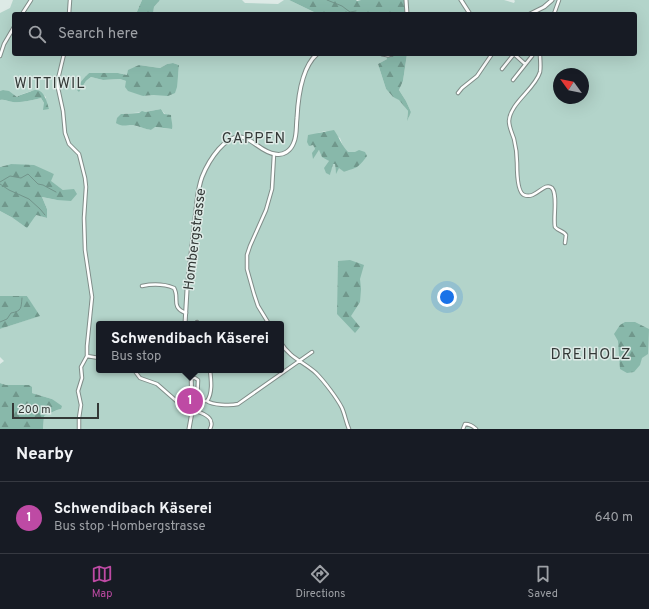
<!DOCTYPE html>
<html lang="en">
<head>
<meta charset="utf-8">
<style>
  body { margin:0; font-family:Overpass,sans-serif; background:#20242c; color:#f1f3f6 }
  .compass { position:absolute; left:553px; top:68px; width:36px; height:36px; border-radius:50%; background:#171b24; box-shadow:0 4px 16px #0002; rotate:303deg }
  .scale { position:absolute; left:12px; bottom:10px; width:87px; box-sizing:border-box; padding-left:4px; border:2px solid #343937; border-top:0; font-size:11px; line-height:14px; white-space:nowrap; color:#343937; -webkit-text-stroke:3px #ddeae6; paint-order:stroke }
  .you { position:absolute; left:447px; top:297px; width:14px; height:14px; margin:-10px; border:3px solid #fff; border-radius:50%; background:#1a73e8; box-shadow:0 0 0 6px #1a73e833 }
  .badge { display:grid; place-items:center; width:26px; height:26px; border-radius:50%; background:#be4aa4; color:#fff; font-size:13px; font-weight:700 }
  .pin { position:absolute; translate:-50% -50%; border:2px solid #fff; box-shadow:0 1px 4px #0006 }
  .popup { position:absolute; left:96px; top:321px; width:188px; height:52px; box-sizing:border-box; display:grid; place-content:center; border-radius:4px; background:#171b24; filter:drop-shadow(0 1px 3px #0005); font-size:13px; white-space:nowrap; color:#9ea1a6 }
  .popup b { font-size:15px; color:#f1f3f6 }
  .popup::after { content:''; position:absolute; left:50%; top:100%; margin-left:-8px; border:8px solid transparent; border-top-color:#171b24 }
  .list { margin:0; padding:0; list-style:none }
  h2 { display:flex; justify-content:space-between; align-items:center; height:52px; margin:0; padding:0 16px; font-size:17px }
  h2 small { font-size:13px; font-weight:400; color:#9ea1a6 }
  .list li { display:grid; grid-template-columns:26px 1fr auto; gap:12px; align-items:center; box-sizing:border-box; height:72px; padding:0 16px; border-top:1px solid #363941 }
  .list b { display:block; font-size:15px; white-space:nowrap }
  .list p { margin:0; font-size:13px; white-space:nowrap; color:#9ea1a6 }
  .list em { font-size:13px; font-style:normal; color:#9ea1a6 }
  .icon { flex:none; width:22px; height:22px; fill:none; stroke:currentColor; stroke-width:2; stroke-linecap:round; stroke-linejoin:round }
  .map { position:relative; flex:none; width:649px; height:429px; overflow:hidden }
  .search { position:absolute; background:#171b24; box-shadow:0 4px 16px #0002; left:12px; right:12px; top:12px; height:44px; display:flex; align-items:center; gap:10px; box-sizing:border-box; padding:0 14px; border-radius:4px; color:#9ea1a6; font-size:15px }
  .sheet { height:124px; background:#171b24 }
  nav { display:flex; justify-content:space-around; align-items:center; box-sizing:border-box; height:56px; border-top:1px solid #363941; background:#171b24; font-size:11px; color:#9ea1a6 }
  nav a { display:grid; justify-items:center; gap:2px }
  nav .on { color:#be4aa4 }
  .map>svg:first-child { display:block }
</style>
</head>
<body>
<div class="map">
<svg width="649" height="429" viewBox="0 0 649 429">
  <defs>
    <pattern id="forest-firs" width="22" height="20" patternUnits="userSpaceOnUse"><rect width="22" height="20" fill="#88b8aa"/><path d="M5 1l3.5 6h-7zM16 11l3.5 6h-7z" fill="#70978b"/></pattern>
  </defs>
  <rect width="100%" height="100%" fill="#ddeae6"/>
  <!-- green -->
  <path fill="#b3d4ca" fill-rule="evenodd" d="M13,0H142L136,14H14V54H385L387,59L378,64L386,89L393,97L399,99L408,111L407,120L411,112L406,101L399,90L403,81L407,54H635V14H405V0H504L514,3L515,1L514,0H649V429H43L44,416L57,410L61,409L52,399L32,393L29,385H6L0,383V364L4,361L0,357V329L39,316L27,296H0V211L13,218L36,215L47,218V209L42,197L57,200L63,190L50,181L54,174L11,164L0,167V100C5,99 8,102 13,102C22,103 32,100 41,98L44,103L46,97L42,94L34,90C28,93 22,93 17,97C11,93 7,89 0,91V13L10,8ZM173,63L179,65L178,75L154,95L143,96L126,81L120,79L103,80L91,77L86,81L79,92L89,73H118L127,75L139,65L160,68L167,64ZM559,74H583V98H559ZM161,109C166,117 174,120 171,129L154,127L151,130L132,125L121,114L145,112ZM325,131L340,138L344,149L348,153L355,152L357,167L349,169L344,172L339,167L336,173L335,164H332L330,175L329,161L319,150L313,158L315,149L313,145L318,133ZM99,324H281V370H99Z
    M160,0H242L245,3L278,4L284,0H289L318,14H153L154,7Z"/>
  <!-- forest -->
  <path fill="url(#forest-firs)" d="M142,0H160L154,7L153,14H136Z
    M289,0H356L357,1L361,0H405V14H318Z
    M385,54H407L403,81L399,90L406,101L411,112L407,121L408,111L399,100L393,97L386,89L378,64L387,59Z
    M173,63L179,65L177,87L175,93L168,96L154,95L143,96L128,91L125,87L126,81L120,79L103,80L91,77L86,81L79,92L77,90C79,83 84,78 89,73H118L127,75L128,70L139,65L160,68L167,64Z
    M3,90L9,91L17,97C21,94 24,94 29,92C30,92 33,90 35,90C44,89 47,102 49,109L43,110L44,103L41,98C32,100 22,103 13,102C8,102 5,99 0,100V91Z
    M161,109L164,114L171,115C171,120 173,124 172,129L155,127L151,130C145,129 138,126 132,125C126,125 122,127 116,123L117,118L121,114L139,113L142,111L145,112Z
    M334,130C339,137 342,146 348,152H355L359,150L365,152L367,156C365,159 361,164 357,167C354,169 348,170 344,172L339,168L336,174L335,164H333L330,175L326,173L324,168L329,161L322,157L319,150L313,159L312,153L315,149L313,145L309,146L307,142L308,135Z
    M11,164L34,165L54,174L51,181L63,190L74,189L77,194L71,201L57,200L42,197L47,209V218L36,215L27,228L13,218L0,211V167Z
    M350,260L364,265L360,279L361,289L360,302L351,316L360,327L355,333L337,314L338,261Z
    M0,296H27L40,316L0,329Z
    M625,322H635L649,329L648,354L642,358L640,365L634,372L627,373L620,369L618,341L614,334L620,325Z
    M0,383L6,385H29L32,387V393L52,399L62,406L61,409L57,410L44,416L43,429H0Z"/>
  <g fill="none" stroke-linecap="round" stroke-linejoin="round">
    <!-- stream -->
    <path stroke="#72958b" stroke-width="1" d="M327,0L342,6L350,12L356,11
      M0,182L10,176L21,178L28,174L38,184L43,185L56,192
      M0,184L9,190L29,199L40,209L45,215
      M0,322L7,319L11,313C22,311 21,308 22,298"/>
    <!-- minor casing -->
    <g stroke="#808d89" stroke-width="4.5">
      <path id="minor" d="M22,14L31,0
        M69,14L70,0
        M554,14L559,0
        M64,54L58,79V88L63,111L65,133L69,144L79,154L85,178L86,187L84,218L85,250L92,297L87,346V356L81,367L82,378L78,391L81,405L79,418V429
        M514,54L525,64
        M540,54C540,60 541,66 540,72C535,89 510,103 509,121C509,127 512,133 514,139C516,147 517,155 517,163C517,170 517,192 524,195C536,200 544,181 552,188C558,195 553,218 555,227C558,231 564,231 566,235L565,243
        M0,56L4,44L14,27
        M502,69L514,54
        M513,80L532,56
        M458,93L462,88L477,76L492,54
        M142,286C152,284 164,284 174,288C180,298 170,307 186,313
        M197,322L198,324
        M269,324L258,306L254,294L247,269V255L250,246L266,210L272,189L274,154
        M281,343C290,358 304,362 316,373C324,381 337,398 342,408C345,415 346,422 349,429
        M87,356L99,358
        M134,370L140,378L157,384L181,405L185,407H192
        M191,378H195L198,380C198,387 196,396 202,401H207C213,393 211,379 210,370
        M207,401C212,405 230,406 238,404L312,352
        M192,410C198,411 211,416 211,422C212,424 211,427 210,429
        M463,429L465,424C470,424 473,426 476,429"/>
    </g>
    <!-- tertiary casing -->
    <g stroke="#808d89" stroke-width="5">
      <path id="tertiary" d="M406,0L407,14
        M461,0L470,14
        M530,14L544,7L552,0
        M382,54L388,55L392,54
        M185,324L187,290L197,201C198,193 199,185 202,177C208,162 226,131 245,138C255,142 264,153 275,154C283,156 291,151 294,142C297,135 296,126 297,118C298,98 301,68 317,54
        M189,429L192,412L191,370"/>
    </g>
    <!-- minor -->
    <use href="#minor" stroke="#fff" stroke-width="2.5"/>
    <!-- tertiary -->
    <use href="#tertiary" stroke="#fff" stroke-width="3"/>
  </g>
  <g text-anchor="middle" stroke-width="3" stroke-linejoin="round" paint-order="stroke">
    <!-- street labels -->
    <g font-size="14" fill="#343937" stroke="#ddeae6">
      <text transform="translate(194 239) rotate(-83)" y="5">Hombergstrasse</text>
    </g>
    <!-- neighbourhood labels -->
    <g font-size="15" letter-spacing="1" fill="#343937" stroke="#ddeae6">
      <text x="50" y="88">WITTIWIL</text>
      <text x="254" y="143">GAPPEN</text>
      <text x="591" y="359">DREIHOLZ</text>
    </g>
  </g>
</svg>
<svg class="compass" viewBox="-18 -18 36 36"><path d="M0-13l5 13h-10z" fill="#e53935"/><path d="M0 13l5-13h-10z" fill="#9ea1a6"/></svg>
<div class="scale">200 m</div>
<div class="you"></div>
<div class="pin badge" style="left:190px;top:401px">1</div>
<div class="popup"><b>Schwendibach Käserei</b>Bus stop</div>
<div class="search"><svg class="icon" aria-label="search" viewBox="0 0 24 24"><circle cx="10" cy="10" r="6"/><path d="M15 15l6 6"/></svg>Search here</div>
</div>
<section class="sheet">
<h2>Nearby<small></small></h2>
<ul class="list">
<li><span class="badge">1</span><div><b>Schwendibach Käserei</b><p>Bus stop · Hombergstrasse</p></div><em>640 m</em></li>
</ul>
</section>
<nav>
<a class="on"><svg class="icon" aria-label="map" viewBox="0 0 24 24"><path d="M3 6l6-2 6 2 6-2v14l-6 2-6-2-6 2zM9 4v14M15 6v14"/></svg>Map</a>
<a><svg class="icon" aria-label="directions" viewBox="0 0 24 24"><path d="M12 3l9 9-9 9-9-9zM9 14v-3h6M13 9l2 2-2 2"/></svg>Directions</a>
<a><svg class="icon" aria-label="saved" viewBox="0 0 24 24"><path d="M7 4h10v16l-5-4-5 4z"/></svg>Saved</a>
</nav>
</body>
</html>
